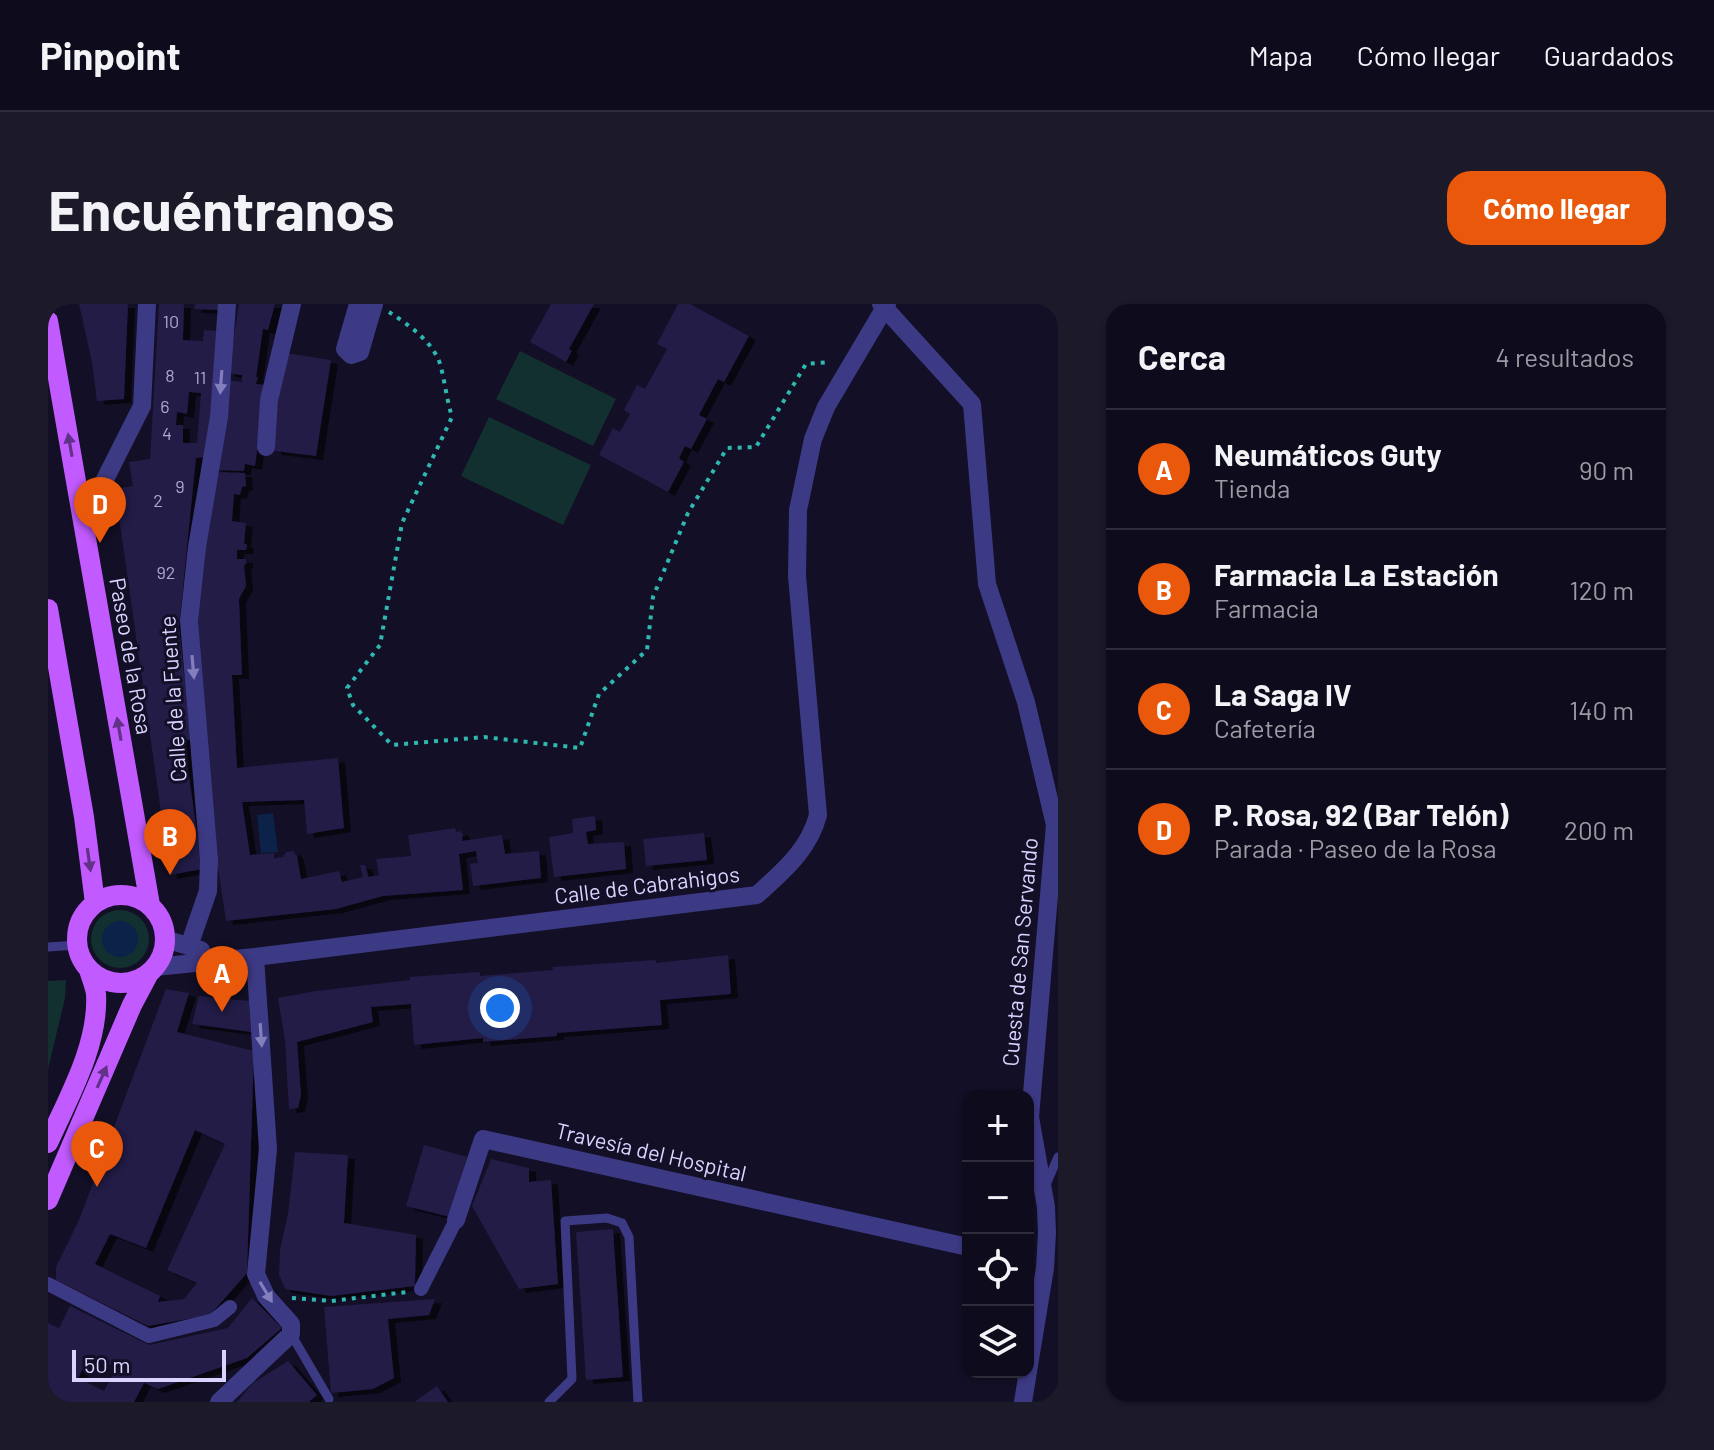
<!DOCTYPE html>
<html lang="es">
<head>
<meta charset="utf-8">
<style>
  body { margin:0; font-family:Barlow,sans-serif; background:#1c1929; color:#f1f3f6 }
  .controls { position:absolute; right:24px; bottom:24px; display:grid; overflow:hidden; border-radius:16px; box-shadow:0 2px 6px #0004 }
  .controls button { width:72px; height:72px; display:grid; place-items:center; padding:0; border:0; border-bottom:2px solid #2e2b3b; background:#0e0b1c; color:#f1f3f6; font:40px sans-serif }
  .scale { position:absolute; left:24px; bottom:20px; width:154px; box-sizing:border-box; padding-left:8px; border:4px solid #d9d4ff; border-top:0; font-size:22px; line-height:28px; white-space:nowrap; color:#d9d4ff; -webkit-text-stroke:6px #130f26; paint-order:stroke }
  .you { position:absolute; left:452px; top:704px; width:28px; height:28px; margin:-20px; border:6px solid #fff; border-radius:50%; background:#1a73e8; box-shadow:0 0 0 12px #1a73e833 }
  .badge { display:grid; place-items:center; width:52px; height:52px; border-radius:50%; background:#ea580c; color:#fff; font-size:26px; font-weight:700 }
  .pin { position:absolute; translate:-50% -66px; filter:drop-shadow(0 2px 4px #0008) }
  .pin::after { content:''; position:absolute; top:42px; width:28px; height:24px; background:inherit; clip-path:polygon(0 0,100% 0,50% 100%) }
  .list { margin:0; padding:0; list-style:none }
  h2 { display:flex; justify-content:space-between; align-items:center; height:104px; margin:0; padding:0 32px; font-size:34px }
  h2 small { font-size:26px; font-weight:400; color:#9b9ba3 }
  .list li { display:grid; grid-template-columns:52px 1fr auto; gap:24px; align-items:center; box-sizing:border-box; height:120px; padding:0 32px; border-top:2px solid #2e2b3b }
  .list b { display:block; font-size:30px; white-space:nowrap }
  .list p { margin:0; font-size:26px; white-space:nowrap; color:#9b9ba3 }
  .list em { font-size:26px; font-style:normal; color:#9b9ba3 }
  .icon { flex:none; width:44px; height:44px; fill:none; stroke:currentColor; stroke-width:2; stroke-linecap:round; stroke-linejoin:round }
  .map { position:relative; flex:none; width:1010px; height:1098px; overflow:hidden; border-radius:24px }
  header { display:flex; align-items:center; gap:48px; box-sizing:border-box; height:112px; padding:0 40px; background:#0e0b1c; border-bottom:2px solid #2e2b3b }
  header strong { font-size:38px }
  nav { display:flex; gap:44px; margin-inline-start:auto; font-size:28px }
  .intro { display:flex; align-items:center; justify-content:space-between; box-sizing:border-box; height:192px; padding:0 48px }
  h1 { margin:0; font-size:56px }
  .button { padding:20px 36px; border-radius:24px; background:#ea580c; color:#fff; font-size:28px; font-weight:700 }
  main { display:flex; gap:48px; padding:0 48px }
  aside { flex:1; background:#0e0b1c; border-radius:24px; box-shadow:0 2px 6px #0004 }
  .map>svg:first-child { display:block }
</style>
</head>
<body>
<header>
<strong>Pinpoint</strong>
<nav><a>Mapa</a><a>Cómo llegar</a><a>Guardados</a></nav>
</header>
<div class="intro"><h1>Encuéntranos</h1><a class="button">Cómo llegar</a></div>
<main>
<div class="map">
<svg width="1010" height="1098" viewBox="0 0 1010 1098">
  <defs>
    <filter id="shadow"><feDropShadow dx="7" dy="4" stdDeviation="0" flood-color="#0009"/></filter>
  </defs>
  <rect width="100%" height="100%" fill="#130f26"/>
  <!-- green -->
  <path fill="#12302f" d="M472,47L568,95L545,142L448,95Z
    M441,113L543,161L515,221L413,172Z
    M43 635a29 29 0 1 1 58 0a29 29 0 1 1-58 0Z
    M18,676L17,694L0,765V677Z"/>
  <!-- water -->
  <path fill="#0c2248" d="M225,509L230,548L213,549L209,511Z
    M54 635a18 18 0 1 1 36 0a18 18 0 1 1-36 0Z"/>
  <!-- building -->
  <path fill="#241b47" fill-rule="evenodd" filter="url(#shadow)" d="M31,0H80L76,95L49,97L44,58Z
    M111,0H136L135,36L155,37L156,26L170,27V37L158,153L148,154L131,323L143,436H136L154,565L122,571L67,185L85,182L81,158L102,155ZM141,88L153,89L149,139H135V121H128L129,108L139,110Z
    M147,0H171L170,6L146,5Z
    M191,0H227L220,26L215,25L208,73H210L208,80L218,81L207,162L197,160L196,167L167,166L180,76L194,78V71L180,69Z
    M503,0H546L521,45L524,47L518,58L482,38Z
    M630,0H642L701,32L676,78L670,75L651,111L659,115L643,145L637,142L631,154L636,158L620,188L551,151L565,124L572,128L582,110L576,106L589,81L597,85L619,45L609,40Z
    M237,49L283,56L268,152L227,147L224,141Z
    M168,168L197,169L198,182L194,183L192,191L186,190L184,217L198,219L196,240H199L198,246H189V255H198V260L196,261L198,282L191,295L194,371H184L189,464L290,454L296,524L259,530L256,496L194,498L202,551L226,549V554L235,553L238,548L245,547L249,552L253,575L291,567L294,578L315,573L312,561H317L320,573L331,571L328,555L363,552L360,531L407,524L408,528L412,527L415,530L414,537L454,531L457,550L491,547L493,574L425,582L422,560L430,559L428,547L411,550L415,586L335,592L288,605L178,617L160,496L149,297Z
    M547,512L548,526L538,528L540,540L576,538L578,565L506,573L501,533L525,529L524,515Z
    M656,529L659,556L598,562L595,535Z
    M680,651L683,690L612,696L614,721L509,729V732L435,738V734L366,741L363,700L323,703L325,718L249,738L253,791L250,804L241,805L237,737L230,694L268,687L362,676L361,673L432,668V672L505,666L504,663L608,656V659Z
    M118,685L141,689L129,728L206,747L199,969L162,1011L100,1022L8,976V963L31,916ZM147,826L177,840L119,966L149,979L136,995L110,998L112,992L47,960L62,930L98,944Z
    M151,692L201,697L203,728L144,720Z
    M376,841L419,853L402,913L358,902Z
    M247,848L300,851L296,919L368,931L367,982L283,992L237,985L231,971L232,946L240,910Z
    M443,855L481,864V878L503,876L510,980L471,985L424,902Z
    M565,925L575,1073L538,1076L528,928Z
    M204,994L234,1024L199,1054L110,1085L96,1079L86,1098H0V1019L11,1024L22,1002L101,1041L180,1024ZM43,1050L68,1064L56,1087L30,1074Z
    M387,995L381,1011L340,1015L346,1074L325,1085L283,1089L276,1003Z
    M240,1057L269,1091L261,1098H189L205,1079Z
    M389,1082L400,1098H366Z"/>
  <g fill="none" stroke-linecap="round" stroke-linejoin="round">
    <!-- path -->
    <path stroke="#2fb8b0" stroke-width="4" stroke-dasharray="4 6" stroke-linecap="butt" d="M341,8C361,21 387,39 393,63C397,80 399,96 404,113L354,219L332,341L299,384L305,401L344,441L436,433L532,444L551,390L599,346L605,293L640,209L679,144L708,143L758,60L782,58
      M244,994L283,997L359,988"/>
    <!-- service -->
    <path stroke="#3d3a85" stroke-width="9" d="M0,643L29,641
      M997,883L1010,853
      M243,1030L281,1095
      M501,1098L524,1075L517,917L559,914L574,919L581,933L590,1098"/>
    <!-- pedestrian -->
    <path stroke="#3d3a85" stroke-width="14" d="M0,980L101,1032L166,1016L182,1003
      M373,985L408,916"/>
    <!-- minor -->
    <path stroke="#3d3a85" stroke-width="18" d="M310,0L297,45L303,51L312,48L326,0
      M833,0L924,100L939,280L978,398L1007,521L982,813L998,903L999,929L997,964L975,1098
      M218,143L221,96L244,0
      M36,217L94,102L99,0
      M117,635L153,646
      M141,642L160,587L161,556L141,317L149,243L171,113L179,0
      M107,663L207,653L709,591C735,567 761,546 770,511L749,272L750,206L765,135L778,103L839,0
      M408,916L435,835L920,943
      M171,1098L243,1030V1020L218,992L208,970L220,845L207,653"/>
    <!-- primary -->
    <path stroke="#c25bff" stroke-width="20" d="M0,17L102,601
      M0,305L36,513L47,599
      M29 635a44 44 0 1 1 88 0a44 44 0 1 1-88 0Z
      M0,839C20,794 51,741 48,690C47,682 43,673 41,666
      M0,896L84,701L101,669"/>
  </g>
  <!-- one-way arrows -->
  <defs><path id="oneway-solid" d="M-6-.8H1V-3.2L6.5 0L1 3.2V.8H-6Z" transform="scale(2)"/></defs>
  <g fill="#837fbc">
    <use href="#oneway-solid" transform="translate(173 78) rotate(94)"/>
    <use href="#oneway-solid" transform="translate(145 363) rotate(85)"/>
    <use href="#oneway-solid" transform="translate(213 731) rotate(86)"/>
    <use href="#oneway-solid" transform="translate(218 988) rotate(59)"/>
  </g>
  <g fill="#623188">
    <use href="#oneway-solid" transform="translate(22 141) rotate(-100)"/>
    <use href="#oneway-solid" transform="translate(71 425) rotate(-100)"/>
    <use href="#oneway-solid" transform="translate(41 556) rotate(82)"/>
    <use href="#oneway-solid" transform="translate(54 773) rotate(-66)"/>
  </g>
  <g text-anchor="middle" stroke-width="6" stroke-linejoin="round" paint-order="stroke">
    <!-- number labels -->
    <g font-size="18" fill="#aca6d1">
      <text x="123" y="24">10</text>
      <text x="122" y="78">8</text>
      <text x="152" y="80">11</text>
      <text x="117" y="109">6</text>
      <text x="119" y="136">4</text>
      <text x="132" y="189">9</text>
      <text x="110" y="203">2</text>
      <text x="118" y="275">92</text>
    </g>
    <!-- street labels -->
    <g font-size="22" fill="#d9d4ff" stroke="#130f26">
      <text transform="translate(83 352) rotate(80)" y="8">Paseo de la Rosa</text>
      <text transform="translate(125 395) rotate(-94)" y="8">Calle de la Fuente</text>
      <text transform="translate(599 581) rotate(-7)" y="8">Calle de Cabrahigos</text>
      <text transform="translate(972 648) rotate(-85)" y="8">Cuesta de San Servando</text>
      <text transform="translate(603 848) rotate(13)" y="8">Travesía del Hospital</text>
    </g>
  </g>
</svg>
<div class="controls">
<button>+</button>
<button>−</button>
<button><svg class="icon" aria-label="locate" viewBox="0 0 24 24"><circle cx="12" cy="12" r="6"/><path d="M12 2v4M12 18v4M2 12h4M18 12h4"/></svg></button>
<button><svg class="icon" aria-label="layers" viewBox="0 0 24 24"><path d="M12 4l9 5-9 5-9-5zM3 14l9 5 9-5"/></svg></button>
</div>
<div class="scale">50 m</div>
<div class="you"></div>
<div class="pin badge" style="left:174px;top:708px">A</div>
<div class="pin badge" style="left:122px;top:571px">B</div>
<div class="pin badge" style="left:49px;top:883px">C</div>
<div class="pin badge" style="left:52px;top:239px">D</div>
</div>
<aside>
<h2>Cerca<small>4 resultados</small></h2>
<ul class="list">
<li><span class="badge">A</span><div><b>Neumáticos Guty</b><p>Tienda</p></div><em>90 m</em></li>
<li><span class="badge">B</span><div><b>Farmacia La Estación</b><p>Farmacia</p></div><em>120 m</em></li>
<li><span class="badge">C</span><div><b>La Saga IV</b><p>Cafetería</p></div><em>140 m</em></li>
<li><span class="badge">D</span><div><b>P. Rosa, 92 (Bar Telón)</b><p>Parada · Paseo de la Rosa</p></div><em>200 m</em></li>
</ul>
</aside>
</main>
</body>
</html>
